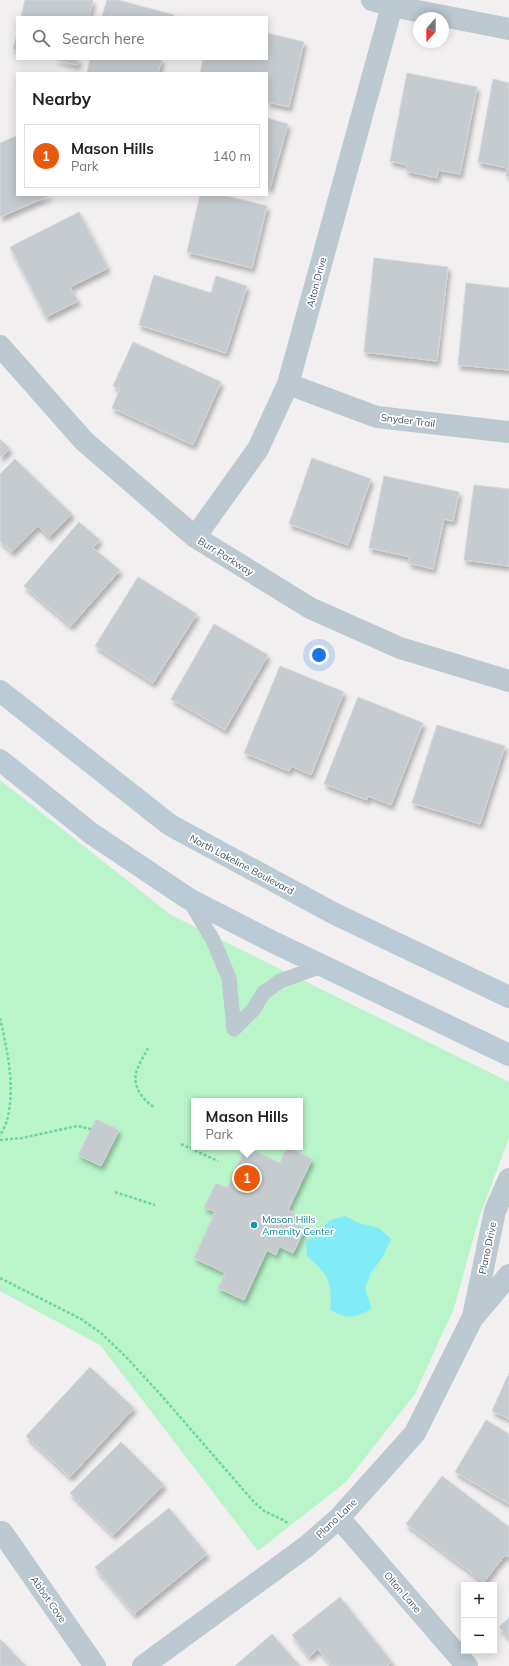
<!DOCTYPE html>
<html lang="en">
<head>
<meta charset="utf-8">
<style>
  body { margin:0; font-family:Mulish,sans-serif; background:#f6f6f6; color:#202124 }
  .controls { position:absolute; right:12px; bottom:12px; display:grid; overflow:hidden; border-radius:0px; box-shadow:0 2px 10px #0003 }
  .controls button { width:36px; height:36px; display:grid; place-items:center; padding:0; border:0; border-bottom:1px solid #e0e0e0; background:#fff; color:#202124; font:20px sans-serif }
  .compass { position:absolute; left:413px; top:12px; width:36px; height:36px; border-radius:50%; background:#fff; box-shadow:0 2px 10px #0003; rotate:201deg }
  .you { position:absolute; left:319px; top:655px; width:14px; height:14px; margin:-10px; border:3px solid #fff; border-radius:50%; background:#1a73e8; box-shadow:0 0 0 6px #1a73e833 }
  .badge { display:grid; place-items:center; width:26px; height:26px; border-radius:50%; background:#ea580c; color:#fff; font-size:13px; font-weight:700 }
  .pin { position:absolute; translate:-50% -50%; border:2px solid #fff; box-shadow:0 1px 4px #0006 }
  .popup { position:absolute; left:191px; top:1098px; width:112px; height:52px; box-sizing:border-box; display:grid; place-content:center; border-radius:0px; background:#fff; filter:drop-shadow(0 1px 3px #0005); font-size:13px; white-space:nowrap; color:#757577 }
  .popup b { font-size:15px; color:#202124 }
  .popup::after { content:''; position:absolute; left:50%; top:100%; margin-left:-8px; border:8px solid transparent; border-top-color:#fff }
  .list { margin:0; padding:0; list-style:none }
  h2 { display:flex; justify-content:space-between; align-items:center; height:52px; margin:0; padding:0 16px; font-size:17px }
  h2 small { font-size:13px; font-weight:400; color:#757577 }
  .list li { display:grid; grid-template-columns:26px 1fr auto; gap:12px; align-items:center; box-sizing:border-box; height:64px; margin:0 8px 8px; padding:0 8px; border:1px solid #e0e0e0; border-radius:0px }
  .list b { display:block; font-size:15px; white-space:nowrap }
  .list p { margin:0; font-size:13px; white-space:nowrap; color:#757577 }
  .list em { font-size:13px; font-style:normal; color:#757577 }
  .icon { flex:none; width:22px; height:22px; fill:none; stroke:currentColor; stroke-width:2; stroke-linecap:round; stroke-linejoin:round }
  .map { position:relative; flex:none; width:509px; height:1666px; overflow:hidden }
  .search { position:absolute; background:#fff; box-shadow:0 2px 10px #0003; left:16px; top:16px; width:252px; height:44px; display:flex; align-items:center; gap:10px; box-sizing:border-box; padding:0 14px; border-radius:0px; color:#757577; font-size:15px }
  .panel { position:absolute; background:#fff; box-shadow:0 2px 10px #0003; left:16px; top:72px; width:252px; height:124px; border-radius:0px }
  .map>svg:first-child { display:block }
</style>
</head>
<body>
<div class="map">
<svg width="509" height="1666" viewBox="0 0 509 1666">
  <defs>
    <filter id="shadow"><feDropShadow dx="2.5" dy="4.5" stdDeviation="2" flood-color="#0004"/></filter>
  </defs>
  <rect width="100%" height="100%" fill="#f2eff0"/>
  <!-- green -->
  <path fill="#b9f5c9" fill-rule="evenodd" d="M0,780L171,915L509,1082V1138L479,1218L454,1308L415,1394L346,1482L258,1551L100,1345L0,1291ZM194,1101H300V1147H194Z"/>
  <!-- water -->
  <path fill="#81ecf7" d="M345,1216L359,1223L379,1228L391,1239L382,1258L371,1273L365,1288L372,1309C352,1318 350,1320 330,1310C333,1281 328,1275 307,1256L306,1242L322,1229L330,1220Z"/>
  <!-- building -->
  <path fill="#c6cbd0" stroke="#d3d6dc" filter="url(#shadow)" d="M25,0H93L89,17H21Z
    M107,0H118L174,15L173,17H102Z
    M267,33L304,42L289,107L267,102V73H200L203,59H267Z
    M17,35V50L13,49Z
    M54,59H79L77,65Z
    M90,59H162L158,73H87Z
    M407,73L477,87L460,174L438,170L437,178L406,171L407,165L390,161Z
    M493,79L509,83V177L506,176L507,168L478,162Z
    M267,118L288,124L270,188L267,187Z
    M17,136V195H51L0,217V143Z
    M200,195H222L267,206L252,268L187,252Z
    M79,212L108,268L70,287L78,301L46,317L10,247Z
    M374,258L448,267L437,361L364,352Z
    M154,275L211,293L216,276L247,286L226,353L139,325Z
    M466,283L509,288V370L458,365Z
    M133,342L221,382L193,445L112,408L120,389L113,386Z
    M0,439L10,449L0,458Z
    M312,458L371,479L348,545L289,524Z
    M15,459L72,514L49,537L38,526L12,552L0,541V474Z
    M384,476L459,492L453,521L444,519L433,569L408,563L410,557L369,548Z
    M474,485L509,489V566L464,560Z
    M79,522L100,540L93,548L120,570L71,626L24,586Z
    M138,577L197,614L153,683L95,646Z
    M214,624L268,655L225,730L171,699Z
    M280,666L344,692L311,775L291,766L289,771L244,753Z
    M358,697L423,723L391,805L368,796L367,800L324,784Z
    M437,725L505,746L480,824L412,803Z
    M96,1119L119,1130L101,1166L78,1155Z
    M246,1147L280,1163L287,1147L312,1159L288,1210L295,1213L291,1222L305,1228L293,1253L279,1246L276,1255L267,1250L244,1300L218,1288L225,1273L194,1258L215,1212L204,1207L216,1183L227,1188Z
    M90,1367L134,1408L70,1477L26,1436Z
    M509,1373V1419L492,1411Z
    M486,1420L509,1434V1504L455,1472Z
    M121,1442L164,1485L113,1535L70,1493Z
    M442,1476L509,1527V1556L508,1557L505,1555L484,1582L406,1524Z
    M169,1508L207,1554L134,1614L95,1567Z
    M340,1597L392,1662L387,1666H332L318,1649L309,1657L292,1635Z
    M509,1618V1638L499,1627Z
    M272,1634L300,1666H235Z
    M0,1639L26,1666H0Z"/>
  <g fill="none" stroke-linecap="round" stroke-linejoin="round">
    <!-- path -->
    <path stroke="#6dd797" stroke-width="2.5" stroke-dasharray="3 2" stroke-linecap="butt" d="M0,1018C7,1050 15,1083 8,1116C7,1123 3,1130 0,1136
      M148,1048C144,1056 138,1065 136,1073C133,1088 143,1100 154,1107
      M0,1140L22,1138L77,1126L91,1129
      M181,1144L218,1161
      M115,1192L155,1205
      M0,1278L81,1319L101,1333L127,1358L161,1395L253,1501L264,1511L283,1520L289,1524"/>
    <!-- service -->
    <path stroke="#bcc9d1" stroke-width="15" d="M189,900L213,940L229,978L234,1029
      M234,1029L253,1010L264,992L269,989L280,981L322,966"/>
    <!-- minor -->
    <path stroke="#bcc9d1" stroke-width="22" d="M372,0L392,6L509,29
      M0,346L84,441L195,537L310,608L400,648L509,681
      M288,384L377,417L509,432
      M195,537L258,449L288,384L392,6
      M473,1317L495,1211L509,1179
      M339,1518L467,1666
      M2,1532L95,1666
      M143,1666L307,1546L339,1518L415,1433L472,1319L509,1275"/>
    <!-- secondary -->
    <path stroke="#bbcbd6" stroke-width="22" d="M0,691L170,825L335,914L509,997
      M0,760L92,834L189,899L273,942L509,1055"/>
  </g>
  <!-- markers -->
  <circle fill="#0f9aa8" stroke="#fff" stroke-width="1.5" cx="254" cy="1225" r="4"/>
  <g text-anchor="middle" stroke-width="3.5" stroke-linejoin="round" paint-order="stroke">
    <!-- street labels -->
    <g font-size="10" fill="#455660" stroke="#fff">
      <text transform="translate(316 282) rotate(-75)" y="4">Alton Drive</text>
      <text transform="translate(408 420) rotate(7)" y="4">Snyder Trail</text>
      <text transform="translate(226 556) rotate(32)" y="4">Burr Parkway</text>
      <text transform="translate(242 864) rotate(28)" y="4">North Lakeline Boulevard</text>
      <text transform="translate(487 1248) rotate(-78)" y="4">Plano Drive</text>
      <text transform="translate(336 1518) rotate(-44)" y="4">Plano Lane</text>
      <text transform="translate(403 1592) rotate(49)" y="4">Olton Lane</text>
      <text transform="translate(49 1599) rotate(55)" y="4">Abbot Cove</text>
    </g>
    <!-- culture labels -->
    <g font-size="10" fill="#0d838f" stroke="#fff" text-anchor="start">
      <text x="262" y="1223">Mason Hills<tspan x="262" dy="12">Amenity Center</tspan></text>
    </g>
  </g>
</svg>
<div class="controls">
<button>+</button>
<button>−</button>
</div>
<svg class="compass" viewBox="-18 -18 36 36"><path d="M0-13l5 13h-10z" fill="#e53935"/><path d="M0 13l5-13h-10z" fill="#757577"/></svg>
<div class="you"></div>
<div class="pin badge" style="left:247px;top:1178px">1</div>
<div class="popup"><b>Mason Hills</b>Park</div>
<div class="search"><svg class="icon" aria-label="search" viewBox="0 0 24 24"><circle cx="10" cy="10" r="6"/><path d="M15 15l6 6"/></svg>Search here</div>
<section class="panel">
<h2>Nearby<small></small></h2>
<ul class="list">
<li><span class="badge">1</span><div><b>Mason Hills</b><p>Park</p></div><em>140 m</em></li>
</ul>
</section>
</div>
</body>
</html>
